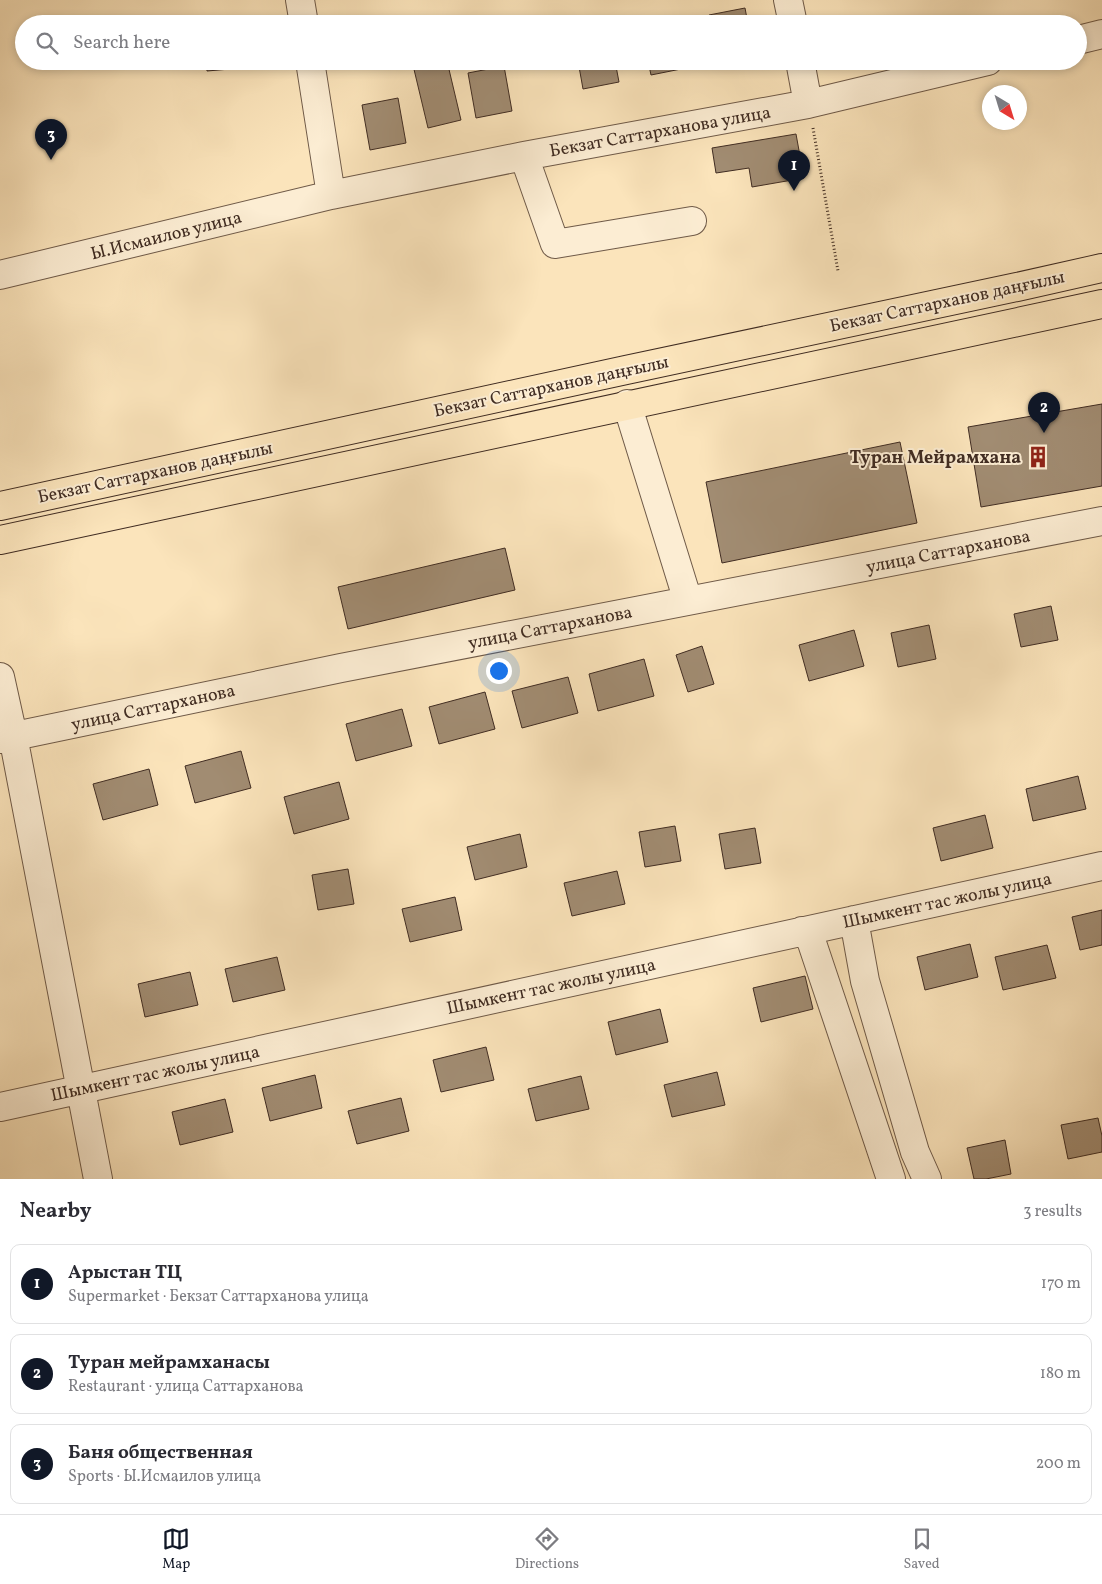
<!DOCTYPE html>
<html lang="en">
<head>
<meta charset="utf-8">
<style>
  body { margin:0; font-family:Vollkorn,serif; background:#f7f7f7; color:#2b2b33 }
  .compass { position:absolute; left:982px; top:85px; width:45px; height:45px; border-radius:50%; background:#fff; box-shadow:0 2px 8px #0003; rotate:142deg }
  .you { position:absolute; left:498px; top:670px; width:18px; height:18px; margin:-12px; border:4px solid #fff; border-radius:50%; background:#1a73e8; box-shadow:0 0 0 8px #1a73e833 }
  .badge { display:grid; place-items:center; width:32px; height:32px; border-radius:50%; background:#111827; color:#fff; font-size:16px; font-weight:700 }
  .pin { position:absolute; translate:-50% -41px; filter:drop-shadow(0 1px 2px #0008) }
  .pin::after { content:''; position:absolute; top:26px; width:18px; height:15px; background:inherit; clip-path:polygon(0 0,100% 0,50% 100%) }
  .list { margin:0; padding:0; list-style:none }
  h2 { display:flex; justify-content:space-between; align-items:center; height:65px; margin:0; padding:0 20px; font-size:21px }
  h2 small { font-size:16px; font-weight:400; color:#7c7c81 }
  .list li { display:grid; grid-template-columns:32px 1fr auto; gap:15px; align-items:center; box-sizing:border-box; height:80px; margin:0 10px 10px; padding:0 10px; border:1px solid #e1e1e2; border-radius:10px }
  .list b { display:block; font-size:19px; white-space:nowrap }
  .list p { margin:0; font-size:16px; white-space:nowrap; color:#7c7c81 }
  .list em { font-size:16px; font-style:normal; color:#7c7c81 }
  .icon { flex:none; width:28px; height:28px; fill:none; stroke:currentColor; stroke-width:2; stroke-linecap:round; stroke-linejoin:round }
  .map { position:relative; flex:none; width:1102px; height:1179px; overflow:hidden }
  .search { position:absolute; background:#fff; box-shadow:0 2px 8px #0003; left:15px; right:15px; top:15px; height:55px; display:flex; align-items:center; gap:12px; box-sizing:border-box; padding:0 18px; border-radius:28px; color:#7c7c81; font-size:19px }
  .sheet { height:335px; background:#fff }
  nav { display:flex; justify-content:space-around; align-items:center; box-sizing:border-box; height:70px; border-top:1px solid #e1e1e2; background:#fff; font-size:14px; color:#7c7c81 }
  nav a { display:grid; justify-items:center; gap:2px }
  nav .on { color:#111827 }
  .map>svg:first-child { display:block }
</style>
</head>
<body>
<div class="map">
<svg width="1102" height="1179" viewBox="0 0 1102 1179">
  <rect width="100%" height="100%" fill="#fbe4bb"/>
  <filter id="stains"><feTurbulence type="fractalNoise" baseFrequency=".004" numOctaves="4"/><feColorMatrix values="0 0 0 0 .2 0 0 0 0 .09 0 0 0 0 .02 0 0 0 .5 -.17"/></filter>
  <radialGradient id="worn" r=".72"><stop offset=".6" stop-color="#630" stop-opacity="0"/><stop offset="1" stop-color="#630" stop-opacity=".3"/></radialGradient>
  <!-- building -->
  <path fill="#a18c72" stroke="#402c22" d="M745,8L748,24H711L709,15Z
    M206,61H241L242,68L207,71Z
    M412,61H447L461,120L428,128Z
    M578,61H615L619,82L583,89Z
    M648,61H685L686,68L651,75Z
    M504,66L512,111L476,118L468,73Z
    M398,98L406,143L370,150L362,105Z
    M796,134L804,178L752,187L749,168L716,173L712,148Z
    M1102,404V486L981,507L968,427Z
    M900,442L917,523L722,563L706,482Z
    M505,548L515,590L348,629L338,587Z
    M1051,606L1058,640L1021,647L1014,614Z
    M929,625L936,659L898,667L891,633Z
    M854,630L864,666L809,681L799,645Z
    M702,646L714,684L688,692L676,655Z
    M644,659L654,696L598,711L589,674Z
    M568,677L578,713L522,728L512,691Z
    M485,692L495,729L439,744L429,707Z
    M402,709L412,746L356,761L346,724Z
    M241,751L251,788L195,803L185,766Z
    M149,769L158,805L103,820L93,784Z
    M1078,776L1086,809L1033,821L1026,789Z
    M339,782L349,819L294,834L284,797Z
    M985,815L993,848L941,861L933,828Z
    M675,826L681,861L645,867L639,832Z
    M755,828L761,863L725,869L719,834Z
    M520,834L527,867L475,880L467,847Z
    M348,869L354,904L318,910L312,875Z
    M617,871L625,904L572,916L564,883Z
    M455,897L462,930L410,942L402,909Z
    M1102,910V945L1080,950L1072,917Z
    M970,944L978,977L925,990L917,957Z
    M1047,945L1056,978L1003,990L995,957Z
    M277,957L285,990L233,1002L225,969Z
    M190,972L198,1005L145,1017L138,984Z
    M805,976L813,1009L761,1022L753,988Z
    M660,1009L668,1042L616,1055L608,1022Z
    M486,1047L494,1080L441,1092L433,1060Z
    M717,1072L725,1105L672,1117L664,1085Z
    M315,1075L322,1108L270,1121L262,1088Z
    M581,1076L589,1109L536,1121L528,1089Z
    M401,1098L409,1131L357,1144L348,1111Z
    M225,1099L233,1132L180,1145L172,1112Z
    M1098,1118L1102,1136V1152L1068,1159L1061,1125Z
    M1005,1140L1011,1174L986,1179H974L967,1148Z"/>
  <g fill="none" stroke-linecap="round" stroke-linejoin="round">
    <!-- minor casing -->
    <g stroke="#6f5a48" stroke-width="30">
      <path id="minor" d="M300,0L304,24
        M788,0L793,24
        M1078,40L1102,34
        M310,61L331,195
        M800,61L808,104
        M524,156L555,244L692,221
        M0,275L331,195L524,156L808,104L988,61
        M627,404L688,601
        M0,677L13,736L98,1179
        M0,739L341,668L1102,521
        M854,920L865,981L915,1152L927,1179
        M802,931L811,940L891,1179
        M0,1107L1102,866"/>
    </g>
    <!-- major casing -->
    <g stroke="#402c22" stroke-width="30">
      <path id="major" d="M0,506L626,370L1017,287L1102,268
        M0,540L1102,304"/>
    </g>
    <!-- path -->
    <path stroke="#402c22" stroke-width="3" stroke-dasharray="1 2.5" stroke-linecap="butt" d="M813,128L838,271"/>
    <!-- minor -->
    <use href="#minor" stroke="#fcedd3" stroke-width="28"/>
    <!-- major -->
    <use href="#major" stroke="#fbe4bb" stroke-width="28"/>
  </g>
  <!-- icons -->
  <defs>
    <g id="building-bare" transform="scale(1.725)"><path d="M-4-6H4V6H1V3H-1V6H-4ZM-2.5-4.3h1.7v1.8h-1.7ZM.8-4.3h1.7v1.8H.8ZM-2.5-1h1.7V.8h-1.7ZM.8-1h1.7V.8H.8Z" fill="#8f2418" stroke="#fcedd3" stroke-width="2.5" paint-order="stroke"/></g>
  </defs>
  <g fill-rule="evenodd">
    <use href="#building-bare" x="1038" y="457"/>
  </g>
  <g text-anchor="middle" stroke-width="4" stroke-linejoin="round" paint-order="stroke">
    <!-- street labels -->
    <g font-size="18" fill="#402c22" stroke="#fcedd3">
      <text transform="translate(660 131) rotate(-10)" y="6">Бекзат Саттарханова улица</text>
      <text transform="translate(166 235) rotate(-14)" y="6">Ы.Исмаилов улица</text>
      <text transform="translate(947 301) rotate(-12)" y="6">Бекзат Саттарханов даңғылы</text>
      <text transform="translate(551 386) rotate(-12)" y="6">Бекзат Саттарханов даңғылы</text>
      <text transform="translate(155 472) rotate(-12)" y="6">Бекзат Саттарханов даңғылы</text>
      <text transform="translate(948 551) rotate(-11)" y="6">улица Саттарханова</text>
      <text transform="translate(550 627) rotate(-11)" y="6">улица Саттарханова</text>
      <text transform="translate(153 707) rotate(-12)" y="6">улица Саттарханова</text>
      <text transform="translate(947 900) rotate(-12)" y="6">Шымкент тас жолы улица</text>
      <text transform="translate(551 986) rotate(-12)" y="6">Шымкент тас жолы улица</text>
      <text transform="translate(155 1073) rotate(-12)" y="6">Шымкент тас жолы улица</text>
    </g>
    <!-- poi labels -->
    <g font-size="18" font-weight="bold" fill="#402c22" stroke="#fcedd3" text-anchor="end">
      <text x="1021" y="463">Туран Мейрамхана</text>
    </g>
  </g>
  <rect width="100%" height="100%" filter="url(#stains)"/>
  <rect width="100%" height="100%" fill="url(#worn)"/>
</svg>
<svg class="compass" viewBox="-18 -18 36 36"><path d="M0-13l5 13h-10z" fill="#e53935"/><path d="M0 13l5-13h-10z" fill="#7c7c81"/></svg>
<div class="you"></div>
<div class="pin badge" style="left:794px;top:191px">1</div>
<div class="pin badge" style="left:1044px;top:433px">2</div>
<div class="pin badge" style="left:51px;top:160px">3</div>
<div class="search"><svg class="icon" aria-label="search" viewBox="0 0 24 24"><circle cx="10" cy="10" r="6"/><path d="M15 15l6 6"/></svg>Search here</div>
</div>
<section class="sheet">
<h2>Nearby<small>3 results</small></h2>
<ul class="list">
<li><span class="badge">1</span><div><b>Арыстан ТЦ</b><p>Supermarket · Бекзат Саттарханова улица</p></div><em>170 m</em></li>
<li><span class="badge">2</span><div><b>Туран мейрамханасы</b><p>Restaurant · улица Саттарханова</p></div><em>180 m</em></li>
<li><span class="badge">3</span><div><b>Баня общественная</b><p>Sports · Ы.Исмаилов улица</p></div><em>200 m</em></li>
</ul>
</section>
<nav>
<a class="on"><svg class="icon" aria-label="map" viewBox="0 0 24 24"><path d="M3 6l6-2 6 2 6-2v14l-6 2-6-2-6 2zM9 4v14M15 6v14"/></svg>Map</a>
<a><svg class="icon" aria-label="directions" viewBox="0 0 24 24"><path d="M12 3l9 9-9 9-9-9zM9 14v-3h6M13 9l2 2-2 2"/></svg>Directions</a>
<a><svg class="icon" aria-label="saved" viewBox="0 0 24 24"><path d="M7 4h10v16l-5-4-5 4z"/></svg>Saved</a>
</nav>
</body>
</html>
